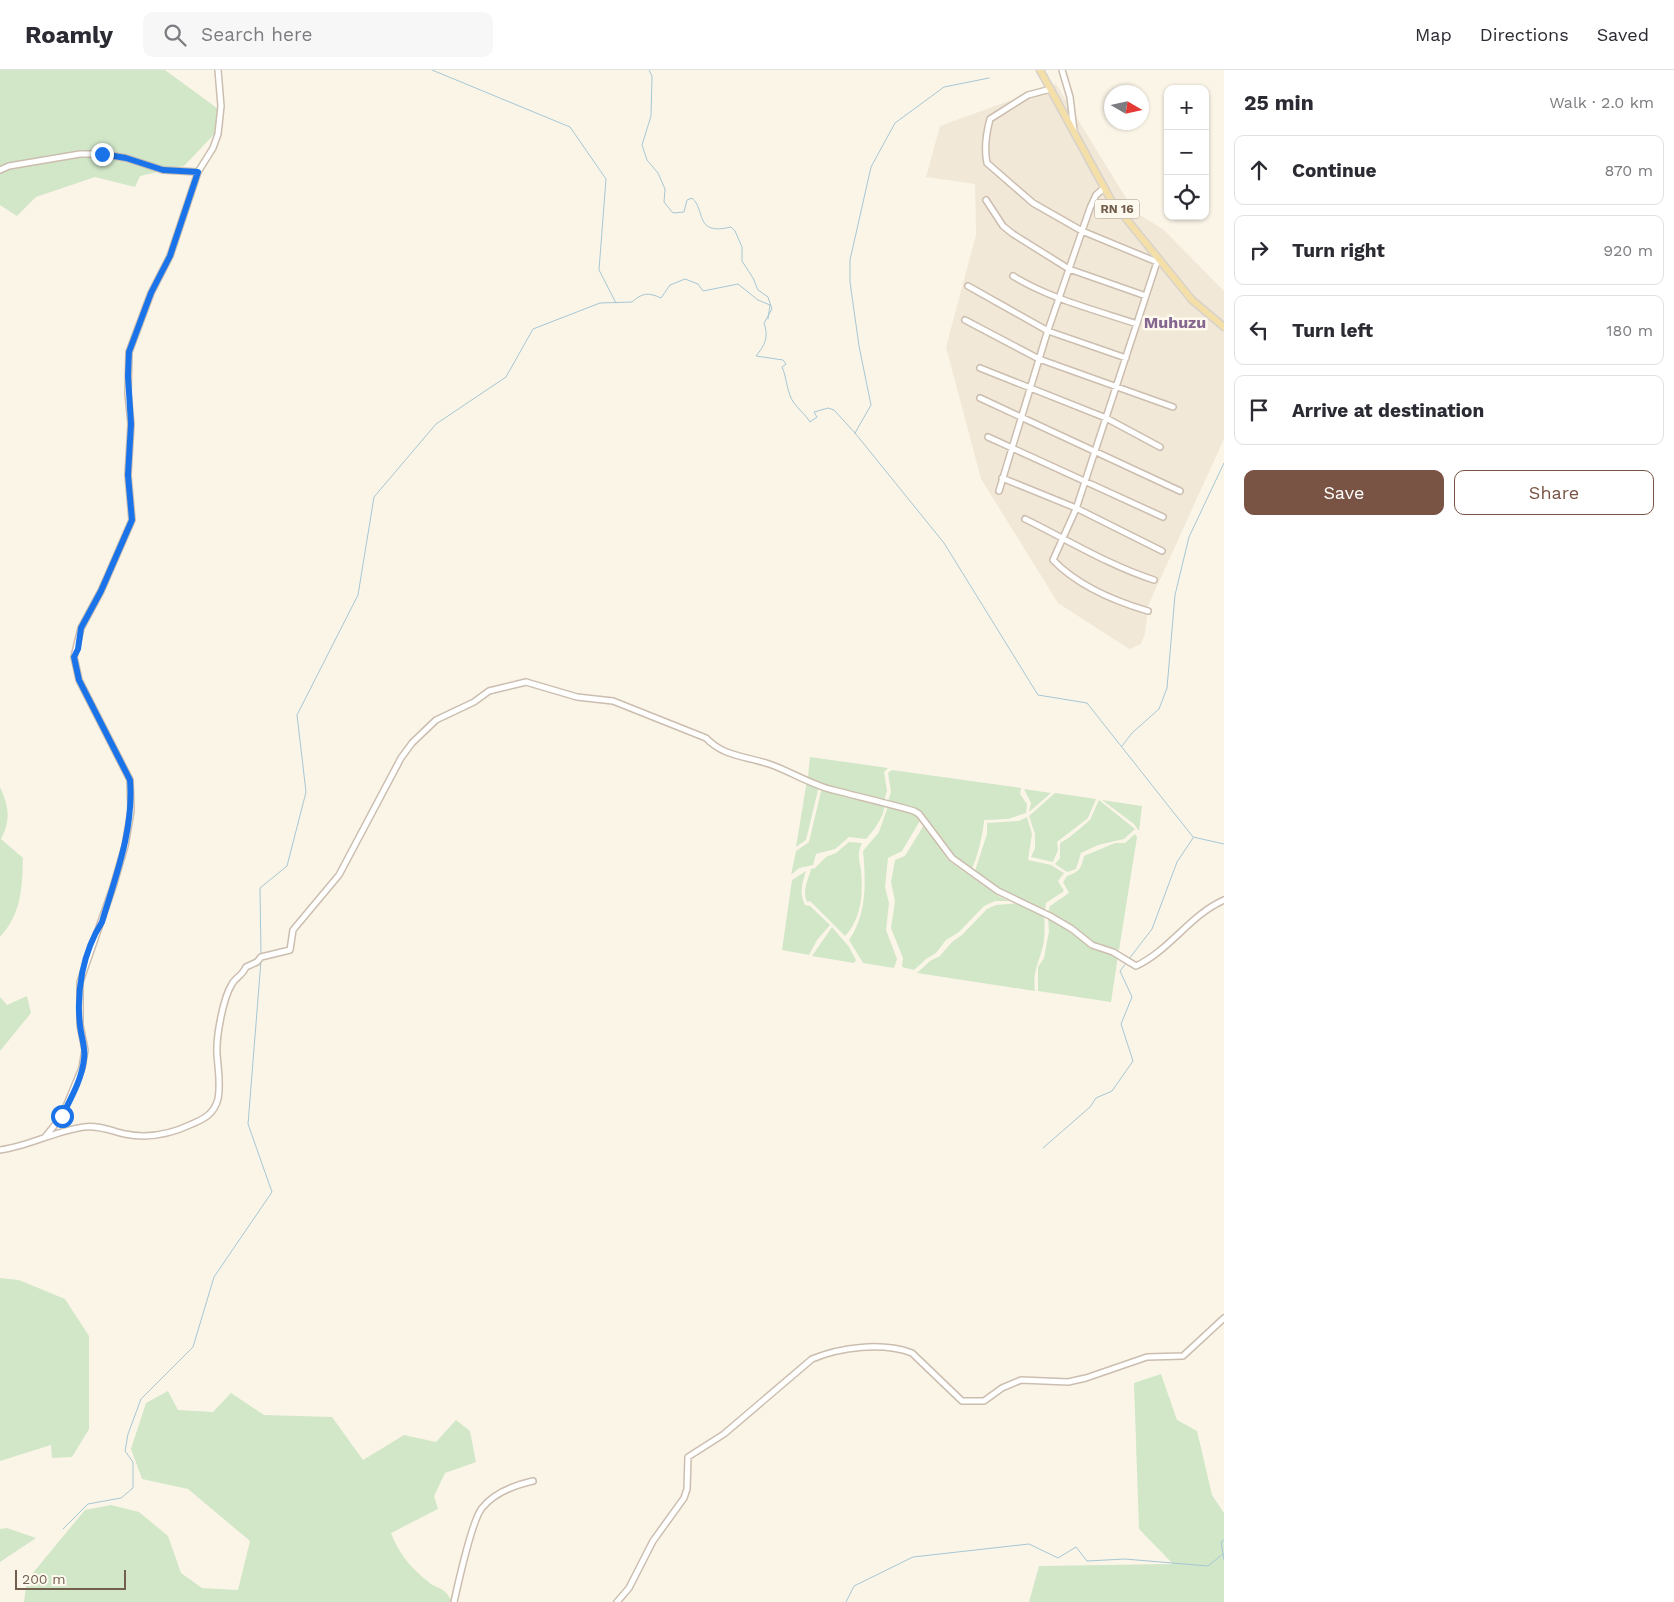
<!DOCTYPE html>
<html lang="en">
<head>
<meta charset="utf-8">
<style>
  body { margin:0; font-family:"Work Sans",sans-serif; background:#f7f7f7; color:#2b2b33 }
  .controls { position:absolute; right:15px; top:15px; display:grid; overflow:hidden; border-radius:10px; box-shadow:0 1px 4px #0004 }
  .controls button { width:45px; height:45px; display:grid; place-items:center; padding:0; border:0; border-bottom:1px solid #e1e1e2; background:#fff; color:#2b2b33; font:25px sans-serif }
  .compass { position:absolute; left:1104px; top:15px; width:45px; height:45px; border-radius:50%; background:#fff; box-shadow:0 1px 4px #0004; rotate:99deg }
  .scale { position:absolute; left:15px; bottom:12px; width:111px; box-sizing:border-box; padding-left:5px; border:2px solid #735f4e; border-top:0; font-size:14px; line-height:18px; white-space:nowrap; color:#735f4e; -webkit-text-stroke:4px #fdf9ef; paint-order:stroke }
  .stop { position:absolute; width:15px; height:15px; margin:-11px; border:4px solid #1a73e8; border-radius:50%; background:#fff }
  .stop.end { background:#1a73e8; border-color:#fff; box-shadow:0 1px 5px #0008 }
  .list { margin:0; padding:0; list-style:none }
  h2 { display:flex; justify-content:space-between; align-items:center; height:65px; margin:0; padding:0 20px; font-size:21px }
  h2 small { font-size:16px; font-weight:400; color:#7c7c81 }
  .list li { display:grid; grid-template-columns:32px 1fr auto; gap:15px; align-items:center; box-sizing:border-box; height:70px; margin:0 10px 10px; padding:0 10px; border:1px solid #e1e1e2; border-radius:10px }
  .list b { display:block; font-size:19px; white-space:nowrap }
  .list em { font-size:16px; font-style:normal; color:#7c7c81 }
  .actions { display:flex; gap:10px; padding:15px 20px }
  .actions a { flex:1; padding:11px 0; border:1px solid #795344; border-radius:10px; text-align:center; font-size:18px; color:#795344 }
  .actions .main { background:#795344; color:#fff }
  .icon { flex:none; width:28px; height:28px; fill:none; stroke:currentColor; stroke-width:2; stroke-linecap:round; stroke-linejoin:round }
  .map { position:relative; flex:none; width:1224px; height:1532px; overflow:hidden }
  header { display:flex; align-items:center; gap:30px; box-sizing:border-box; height:70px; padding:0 25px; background:#fff; border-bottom:1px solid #e1e1e2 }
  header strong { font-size:24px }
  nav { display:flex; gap:28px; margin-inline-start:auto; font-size:18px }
  .search { width:350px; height:45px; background:#f7f7f7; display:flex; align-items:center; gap:12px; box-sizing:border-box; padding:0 18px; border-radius:10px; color:#7c7c81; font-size:19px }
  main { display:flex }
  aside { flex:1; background:#fff }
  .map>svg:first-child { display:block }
</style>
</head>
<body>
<header>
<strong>Roamly</strong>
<div class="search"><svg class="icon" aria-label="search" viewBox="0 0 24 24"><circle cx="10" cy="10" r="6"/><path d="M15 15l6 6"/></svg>Search here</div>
<nav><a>Map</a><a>Directions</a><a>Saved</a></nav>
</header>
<main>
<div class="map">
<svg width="1224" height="1532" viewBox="0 0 1224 1532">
  <rect width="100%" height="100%" fill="#fbf5e8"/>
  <!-- residential -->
  <path fill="#f2e8d7" d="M1056,14L1134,141L1164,160L1224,221V369L1148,536L1145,564L1141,574L1129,579L1058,533L981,409L946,277L976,165L975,114L926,107L940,56Z"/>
  <!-- green -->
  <path fill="#d1e7c8" d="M0,0H165L221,41L220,58L184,96L140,106L135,117L95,107L36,127L17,146L0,135Z
    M810,687L888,698L884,702L887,721L884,731C859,722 833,719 808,707Z
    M892,700L1021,718L1020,724L1027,734L1026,743L1008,749L984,750C984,759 977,790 972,798L952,788L919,741L888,731L891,722L888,703Z
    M807,710L819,716L806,770L796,777Z
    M0,717C9,737 11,749 1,769L23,788C22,818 22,843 0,867Z
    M822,717L875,733L884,734C886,745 873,761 866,769L849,767L835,779L816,784L813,795L799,798L791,805L796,781L809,772Z
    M1024,719L1051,723L1029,742L1031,733Z
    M1055,723L1096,729L1088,748L1057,772L1058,780L1053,792L1031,787L1035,778V764L1029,746Z
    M1099,730L1135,759L1124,769L1098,775L1081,783L1076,799L1067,802L1055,794L1060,788V773L1070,767L1090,750Z
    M1102,730L1142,736L1139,761L1134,754Z
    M888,736L917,744L921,749L902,781L888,788L885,817L889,833L886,860L897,889L894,898L863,893L849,870C867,844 866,812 863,781L879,762Z
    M1027,747L1032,764L1028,790L1051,795L1064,803L1058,811L1064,821L1046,833L1045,841L1005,824L975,801L987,764V753L1019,751Z
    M924,755L949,791L1000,827L1010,831H995L984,836L959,862L946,870L936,883L926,889L914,900L902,897L903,888L891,858L895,831L891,812L895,790L905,786Z
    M1135,764L1137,767L1119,880L1096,874L1048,842L1050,836L1069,823L1063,812L1067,806C1079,802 1081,799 1084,786L1115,773H1125Z
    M849,772L862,773C857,783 859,789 861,800C863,823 862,848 845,866L810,831L807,832C802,819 808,811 811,799L815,798L826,787L836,783Z
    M806,801C802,814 799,822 805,835L810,836L830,855L817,870L809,885L782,880L792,810Z
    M1020,833L1044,845C1045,857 1045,872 1041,883C1036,899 1033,904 1035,921L917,903L930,891L940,886L952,872L962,865L987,839L996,835Z
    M1048,847L1094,879L1118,886L1111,932L1038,921V897L1044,888L1049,861Z
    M832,857L849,877L856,890L854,893L812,886Z
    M27,926L31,943L0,981V927L7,935Z
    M0,1208L19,1210L65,1229L89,1266V1359L72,1387L52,1388L51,1375L0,1391Z
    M1161,1304L1177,1350L1197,1361L1212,1425L1224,1443V1532H1029L1039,1496L1173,1494L1139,1459L1134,1313Z
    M168,1321L178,1340L213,1342L231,1323L264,1345L332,1347L363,1390L404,1365L436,1372L456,1350L470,1361L476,1392L445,1403L434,1426L438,1439L391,1463C398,1482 410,1497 426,1510C438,1521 444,1515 452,1532H24L27,1510L85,1440L111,1435L139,1442L168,1466L181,1503L202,1518L238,1520L250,1471L188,1419L142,1409L131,1379L146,1333Z
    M7,1458L36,1468L0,1492V1459Z"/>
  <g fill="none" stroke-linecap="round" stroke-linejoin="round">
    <!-- stream -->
    <path stroke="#a6c7d4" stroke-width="1" d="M432,0L570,57L606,109L599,200L616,233
      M649,0L652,6L651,46L642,75L647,90L658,103L665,119L664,132L673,143L684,142L687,130L692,128C706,140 694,166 731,157L735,161L742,177V191L753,208L758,220L768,227L772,239L764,253C769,267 765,275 756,286L783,290L786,294L782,297C787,308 787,324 794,333C799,340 806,345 810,352L817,347L814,342L828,338L834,340L855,363L944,473L1038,625L1087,633L1193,767L1224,774
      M855,363L871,335L859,276L850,212V190L871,97L895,53L944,17L989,8
      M1122,676L1132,663L1159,639L1167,618L1175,525L1189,467L1224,393
      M261,885L260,818L287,796L306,722L297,645L358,525L374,427L436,354L506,307L533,259L600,233L632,232C642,223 648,222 661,228L670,215L685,209L698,214L703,221L738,214L758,230L770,235L768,249
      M1129,889L1152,859L1177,792L1193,768
      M1043,1078L1090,1037L1096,1028L1112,1021L1133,991L1121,954L1132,927L1120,901L1127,892
      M63,1459L88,1434L121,1428L133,1418V1392L125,1381L128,1364L141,1329L193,1277L214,1207L272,1122L248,1054L261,891
      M1224,1470L1221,1472L1224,1490
      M846,1532L854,1516L913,1487L1029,1474L1058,1488L1076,1477L1087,1491L1125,1489L1208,1496L1223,1484"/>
    <!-- minor casing -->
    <g stroke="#ccbeaf" stroke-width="8">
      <path id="minor" d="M1062,0L1070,27L1074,61
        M1051,19L1028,25L990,49C986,64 984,79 987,93L1033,133L1082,161L1157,192
        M0,100L9,96L80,84H102L126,88L163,100L198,102
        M986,130L1003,156L1013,164L1069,199L1146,226
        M1013,206C1051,229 1095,240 1137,254
        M968,216L1048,261L1126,288
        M965,250L1039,289L1173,337
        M980,298L1106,348L1160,377
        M980,328L1180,421
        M988,367L1163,447
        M1002,408L1076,438L1162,481
        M999,421L1047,263L1090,138L1096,125L1104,118
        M1025,449C1068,470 1108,495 1154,510
        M1148,541C1114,531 1078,516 1053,490L1076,439L1158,189
        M45,1067L62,1046L82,998L85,980L80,955V912L113,817L125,776L131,741L130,710L79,610L74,587L81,558L101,521L132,450L128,405L131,354L128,324L129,282L151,223L170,186L198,102L213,78L218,64L221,36L218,0
        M0,1080C29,1076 55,1061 84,1057C98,1055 112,1061 125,1064C149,1069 171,1064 192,1054C204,1049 214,1044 218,1029C221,1014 218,999 217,984C216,967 223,928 232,914C235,908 242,906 246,897L257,892L261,887L290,880L293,860L339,805L401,688L412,673L436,650L474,632L489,621L526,612L577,627L613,631L706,668C724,687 746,686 769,694C790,701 811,715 833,720C860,727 887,733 914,741L919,744L952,788L998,821L1050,846L1072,859L1092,875L1113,882L1136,896C1170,880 1190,845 1224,830
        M454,1532C458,1514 472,1450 482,1438C494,1423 515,1415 533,1411
        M617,1532L629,1518L653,1471L684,1428L687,1419L688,1387L724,1364L812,1289C841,1277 882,1272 912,1283L962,1331H984L1002,1318L1021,1310L1068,1312L1086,1308L1147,1287L1183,1286L1224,1248"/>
    </g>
    <!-- major casing -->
    <g stroke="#d8d2cd" stroke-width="9">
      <path id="major" d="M1040,0L1111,130L1192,230L1224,257"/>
    </g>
    <!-- minor -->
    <use href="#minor" stroke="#fff" stroke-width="5"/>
    <!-- major -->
    <use href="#major" stroke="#f3dfa7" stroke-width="6"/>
  </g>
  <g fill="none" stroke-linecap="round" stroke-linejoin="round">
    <!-- route -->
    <path stroke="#1a73e8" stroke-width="6" d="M62,1046C71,1028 82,1009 84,989C86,978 81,967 80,955C76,921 83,882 102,852C116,805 134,759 130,710L79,610L74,587L78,579L81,558L101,521L132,450L128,405L131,354L128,306L129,282L151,223L170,186L198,102L163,100L126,88L102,84"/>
  </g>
  <g text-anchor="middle" stroke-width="5" stroke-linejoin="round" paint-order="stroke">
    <!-- shield labels -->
    <rect fill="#fdf9ef" stroke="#9c8d7e" stroke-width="1" x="1094.5" y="129.5" width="45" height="19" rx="4"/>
    <g font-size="12" font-weight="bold" fill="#735f4e">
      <text x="1117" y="143">RN 16</text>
    </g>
    <!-- quarter labels -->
    <g font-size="16" font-weight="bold" fill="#85668e" stroke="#fdf9ef">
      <text x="1175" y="258">Muhuzu</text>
    </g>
  </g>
</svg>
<div class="controls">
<button>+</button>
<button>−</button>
<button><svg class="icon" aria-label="locate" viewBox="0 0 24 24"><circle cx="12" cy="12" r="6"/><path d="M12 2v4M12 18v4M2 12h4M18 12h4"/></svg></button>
</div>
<svg class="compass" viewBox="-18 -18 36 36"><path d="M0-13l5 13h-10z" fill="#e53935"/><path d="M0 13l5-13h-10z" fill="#7c7c81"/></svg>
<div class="scale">200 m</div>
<div class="stop" style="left:62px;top:1046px"></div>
<div class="stop end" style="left:102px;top:84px"></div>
</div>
<aside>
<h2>25 min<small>Walk · 2.0 km</small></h2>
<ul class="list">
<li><svg class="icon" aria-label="ahead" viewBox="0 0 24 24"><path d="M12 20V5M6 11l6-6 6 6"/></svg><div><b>Continue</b></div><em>870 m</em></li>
<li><svg class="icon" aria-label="right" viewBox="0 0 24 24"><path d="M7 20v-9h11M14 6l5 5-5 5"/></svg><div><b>Turn right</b></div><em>920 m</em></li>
<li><svg class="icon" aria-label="left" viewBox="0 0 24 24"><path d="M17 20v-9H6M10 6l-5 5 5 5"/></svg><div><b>Turn left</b></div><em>180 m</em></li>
<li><svg class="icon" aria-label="arrive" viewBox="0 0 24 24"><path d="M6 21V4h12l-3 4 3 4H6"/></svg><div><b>Arrive at destination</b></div></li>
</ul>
<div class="actions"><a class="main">Save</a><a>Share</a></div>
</aside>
</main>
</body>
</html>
